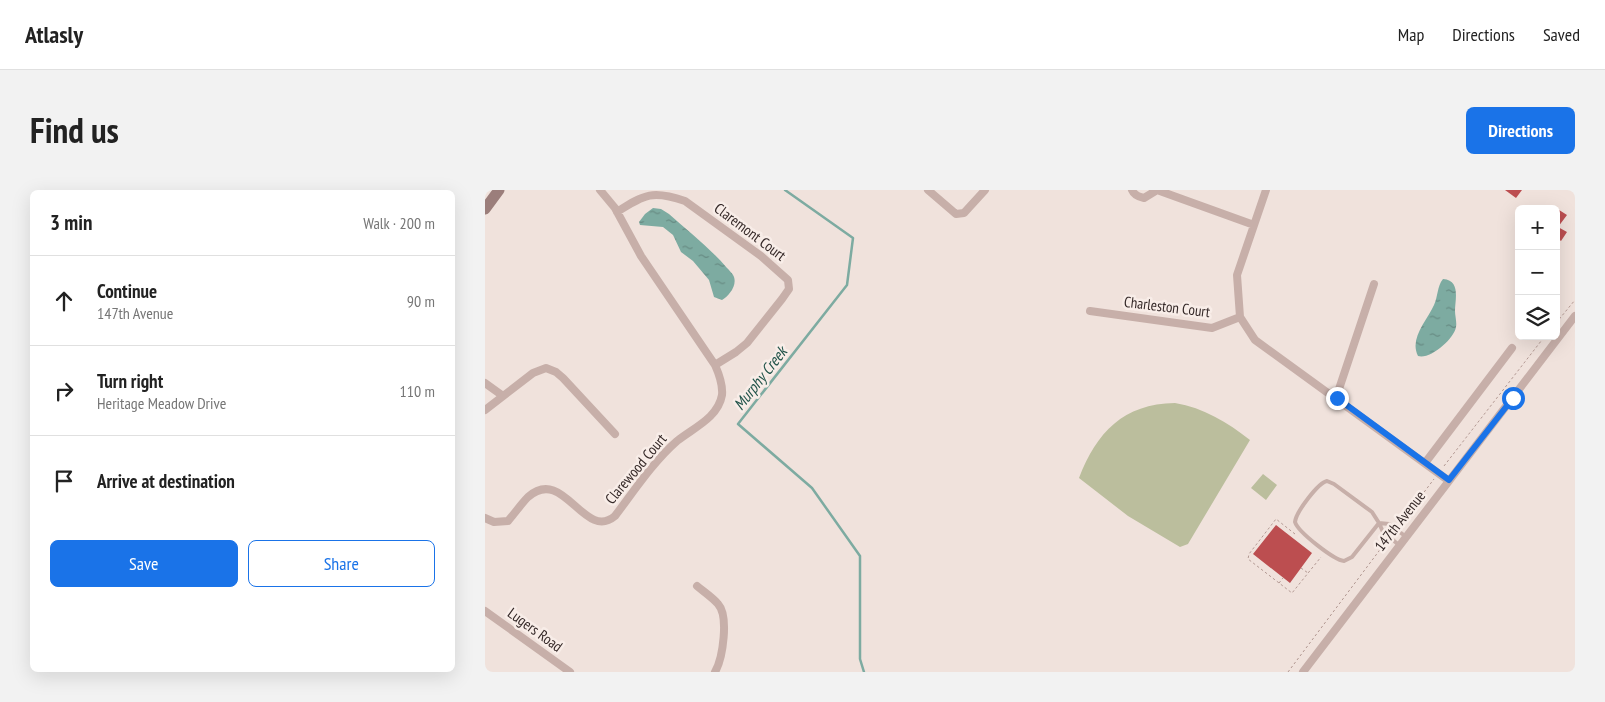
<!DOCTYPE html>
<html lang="en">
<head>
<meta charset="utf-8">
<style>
  body { margin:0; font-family:"PT Sans Narrow",sans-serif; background:#f2f2f2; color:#222 }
  .controls { position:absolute; right:15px; top:15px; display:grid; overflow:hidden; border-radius:8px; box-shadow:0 5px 20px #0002 }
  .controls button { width:45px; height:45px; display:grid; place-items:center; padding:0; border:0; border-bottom:1px solid #e0e0e0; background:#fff; color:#222; font:25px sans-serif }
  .stop { position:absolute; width:15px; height:15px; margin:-11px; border:4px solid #1a73e8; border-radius:50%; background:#fff }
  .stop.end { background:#1a73e8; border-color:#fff; box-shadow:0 1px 5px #0008 }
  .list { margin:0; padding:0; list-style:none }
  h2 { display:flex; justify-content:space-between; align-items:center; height:65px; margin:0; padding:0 20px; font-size:21px }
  h2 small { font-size:16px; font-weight:400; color:#767676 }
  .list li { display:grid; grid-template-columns:32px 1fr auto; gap:15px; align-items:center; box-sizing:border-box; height:90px; padding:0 20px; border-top:1px solid #e0e0e0 }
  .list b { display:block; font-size:19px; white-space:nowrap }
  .list p { margin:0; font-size:16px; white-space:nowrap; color:#767676 }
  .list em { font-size:16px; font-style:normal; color:#767676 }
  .actions { display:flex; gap:10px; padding:15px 20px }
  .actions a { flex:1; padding:11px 0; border:1px solid #1a73e8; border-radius:8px; text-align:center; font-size:18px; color:#1a73e8 }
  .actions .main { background:#1a73e8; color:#fff }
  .icon { flex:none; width:28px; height:28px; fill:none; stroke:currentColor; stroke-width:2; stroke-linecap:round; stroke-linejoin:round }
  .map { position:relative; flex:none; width:1090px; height:482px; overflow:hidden; border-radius:8px }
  header { display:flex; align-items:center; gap:30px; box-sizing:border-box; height:70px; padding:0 25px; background:#fff; border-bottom:1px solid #e0e0e0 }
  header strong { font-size:24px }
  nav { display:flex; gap:28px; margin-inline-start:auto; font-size:18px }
  .intro { display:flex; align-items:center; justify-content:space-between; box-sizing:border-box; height:120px; padding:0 30px }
  h1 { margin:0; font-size:35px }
  .button { padding:12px 22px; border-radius:8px; background:#1a73e8; color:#fff; font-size:18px; font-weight:700 }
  main { display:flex; gap:30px; padding:0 30px }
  aside { flex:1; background:#fff; border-radius:8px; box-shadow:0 5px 20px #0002 }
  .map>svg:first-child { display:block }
</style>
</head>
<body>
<header>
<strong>Atlasly</strong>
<nav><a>Map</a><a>Directions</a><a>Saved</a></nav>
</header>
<div class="intro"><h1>Find us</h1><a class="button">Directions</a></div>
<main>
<aside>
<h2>3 min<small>Walk · 200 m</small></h2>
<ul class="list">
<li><svg class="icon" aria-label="ahead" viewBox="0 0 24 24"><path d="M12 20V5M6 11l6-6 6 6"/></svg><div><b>Continue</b><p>147th Avenue</p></div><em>90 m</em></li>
<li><svg class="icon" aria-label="right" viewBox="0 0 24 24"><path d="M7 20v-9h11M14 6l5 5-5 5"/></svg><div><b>Turn right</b><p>Heritage Meadow Drive</p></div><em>110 m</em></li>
<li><svg class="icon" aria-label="arrive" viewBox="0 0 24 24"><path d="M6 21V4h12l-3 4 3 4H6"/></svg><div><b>Arrive at destination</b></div></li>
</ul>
<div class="actions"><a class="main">Save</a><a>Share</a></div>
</aside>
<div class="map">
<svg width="1090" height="482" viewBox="0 0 1090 482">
  <defs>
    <pattern id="water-ripples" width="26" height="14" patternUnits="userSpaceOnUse" patternTransform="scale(1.25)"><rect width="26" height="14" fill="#7daba1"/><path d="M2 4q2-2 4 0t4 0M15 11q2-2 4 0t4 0" fill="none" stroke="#678b83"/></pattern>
  </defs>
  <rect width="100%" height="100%" fill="#f0e2dc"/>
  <!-- garden -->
  <path fill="#bbbe9d" d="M690,213C719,218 742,232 765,250L703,354L695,357L643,326L594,288C612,242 638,214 690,213Z
    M778,284L792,295L781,310L766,298Z"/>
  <!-- water -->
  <path fill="url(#water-ripples)" d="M168,18L176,19L184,24C204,42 225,58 242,78C244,80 248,84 249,87C252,96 244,106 237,110L229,107L224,90L208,71L196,62L188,45L178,37L155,35L154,32L160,24Z
    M958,89C976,90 970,110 970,121C970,126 972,132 971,137C969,149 945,170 933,166C924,148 942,131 949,115C953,107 952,96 958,89Z"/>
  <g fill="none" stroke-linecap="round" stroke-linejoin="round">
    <!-- stream -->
    <path stroke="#7daba1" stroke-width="2.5" d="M300,0L368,48L362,95L253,234L327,298L375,366V469L379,482"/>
  </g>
  <!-- building -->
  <path fill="#bc4e50" d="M1020,0H1037L1031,8Z
    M1071,18L1082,25L1073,37L1082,42L1076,51L1071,47Z
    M791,335L827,363L805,393L768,364Z"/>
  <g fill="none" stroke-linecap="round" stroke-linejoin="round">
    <!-- path -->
    <path stroke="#b39993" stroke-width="1" stroke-dasharray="2.5 2.5" stroke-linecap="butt" d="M1071,133L1090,110
      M959,276L1060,146
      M915,334L949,289
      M810,344L791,329L764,364L763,369L807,403L836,367
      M816,378L823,383
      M794,393L798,388
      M803,482L900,353"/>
    <!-- lane -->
    <path stroke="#c7afa9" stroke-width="4" d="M842,291L849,294L887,322L894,333L867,367L859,371C849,370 813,342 810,332C811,322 833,293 842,291Z
      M914,355L898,342L894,333L904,334L920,346"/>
    <!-- street -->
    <path stroke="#c7afa9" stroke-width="8" d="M443,0L471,24L479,23L500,0
      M647,0C649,5 654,7 659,8L672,0
      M672,0L769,35
      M781,0L752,85L755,127L770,150L964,291
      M132,22C160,4 168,0 200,11L276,66L303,90L304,99L297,109L262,153L251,162L230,175
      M605,121L727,138L755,127
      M0,193L18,206
      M851,208L889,94
      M0,220L48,183L61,178L71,182L78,188L130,244
      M940,273L1027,158
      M0,328L9,332L23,331C30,323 36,314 43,307C79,275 99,352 130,326C149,301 168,272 192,251C208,238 233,228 237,205C238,195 234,184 230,175L156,66L130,18L115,0
      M212,396C219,402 227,407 233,414C244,426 238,468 230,482
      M0,421L85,482
      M818,482L1090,126"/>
    <!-- secondary -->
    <path stroke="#9b7e7b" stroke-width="11" d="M0,19L14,0"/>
  </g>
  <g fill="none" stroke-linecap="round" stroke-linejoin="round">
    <!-- route -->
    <path stroke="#1a73e8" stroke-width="6" d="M852,208L964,290L1028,208"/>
  </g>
  <g text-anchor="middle" stroke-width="5" stroke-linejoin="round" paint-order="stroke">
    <!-- street labels -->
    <g font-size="15" fill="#352928" stroke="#f8ede8">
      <text transform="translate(265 42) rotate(37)" y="5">Claremont Court</text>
      <text transform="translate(682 117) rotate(7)" y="5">Charleston Court</text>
      <text transform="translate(151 279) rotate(-50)" y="5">Clarewood Court</text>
      <text transform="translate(915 331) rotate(-52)" y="5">147th Avenue</text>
      <text transform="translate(50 440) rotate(36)" y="5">Lugers Road</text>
    </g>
    <!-- water labels -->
    <g font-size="16" font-style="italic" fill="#215349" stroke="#f8ede8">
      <text transform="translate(275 188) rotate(-52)" y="6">Murphy Creek</text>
    </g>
  </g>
</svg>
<div class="controls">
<button>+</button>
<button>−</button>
<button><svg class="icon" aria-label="layers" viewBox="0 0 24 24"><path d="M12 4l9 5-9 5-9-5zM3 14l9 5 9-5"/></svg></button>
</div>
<div class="stop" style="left:1028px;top:208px"></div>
<div class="stop end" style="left:852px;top:208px"></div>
</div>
</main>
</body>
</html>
